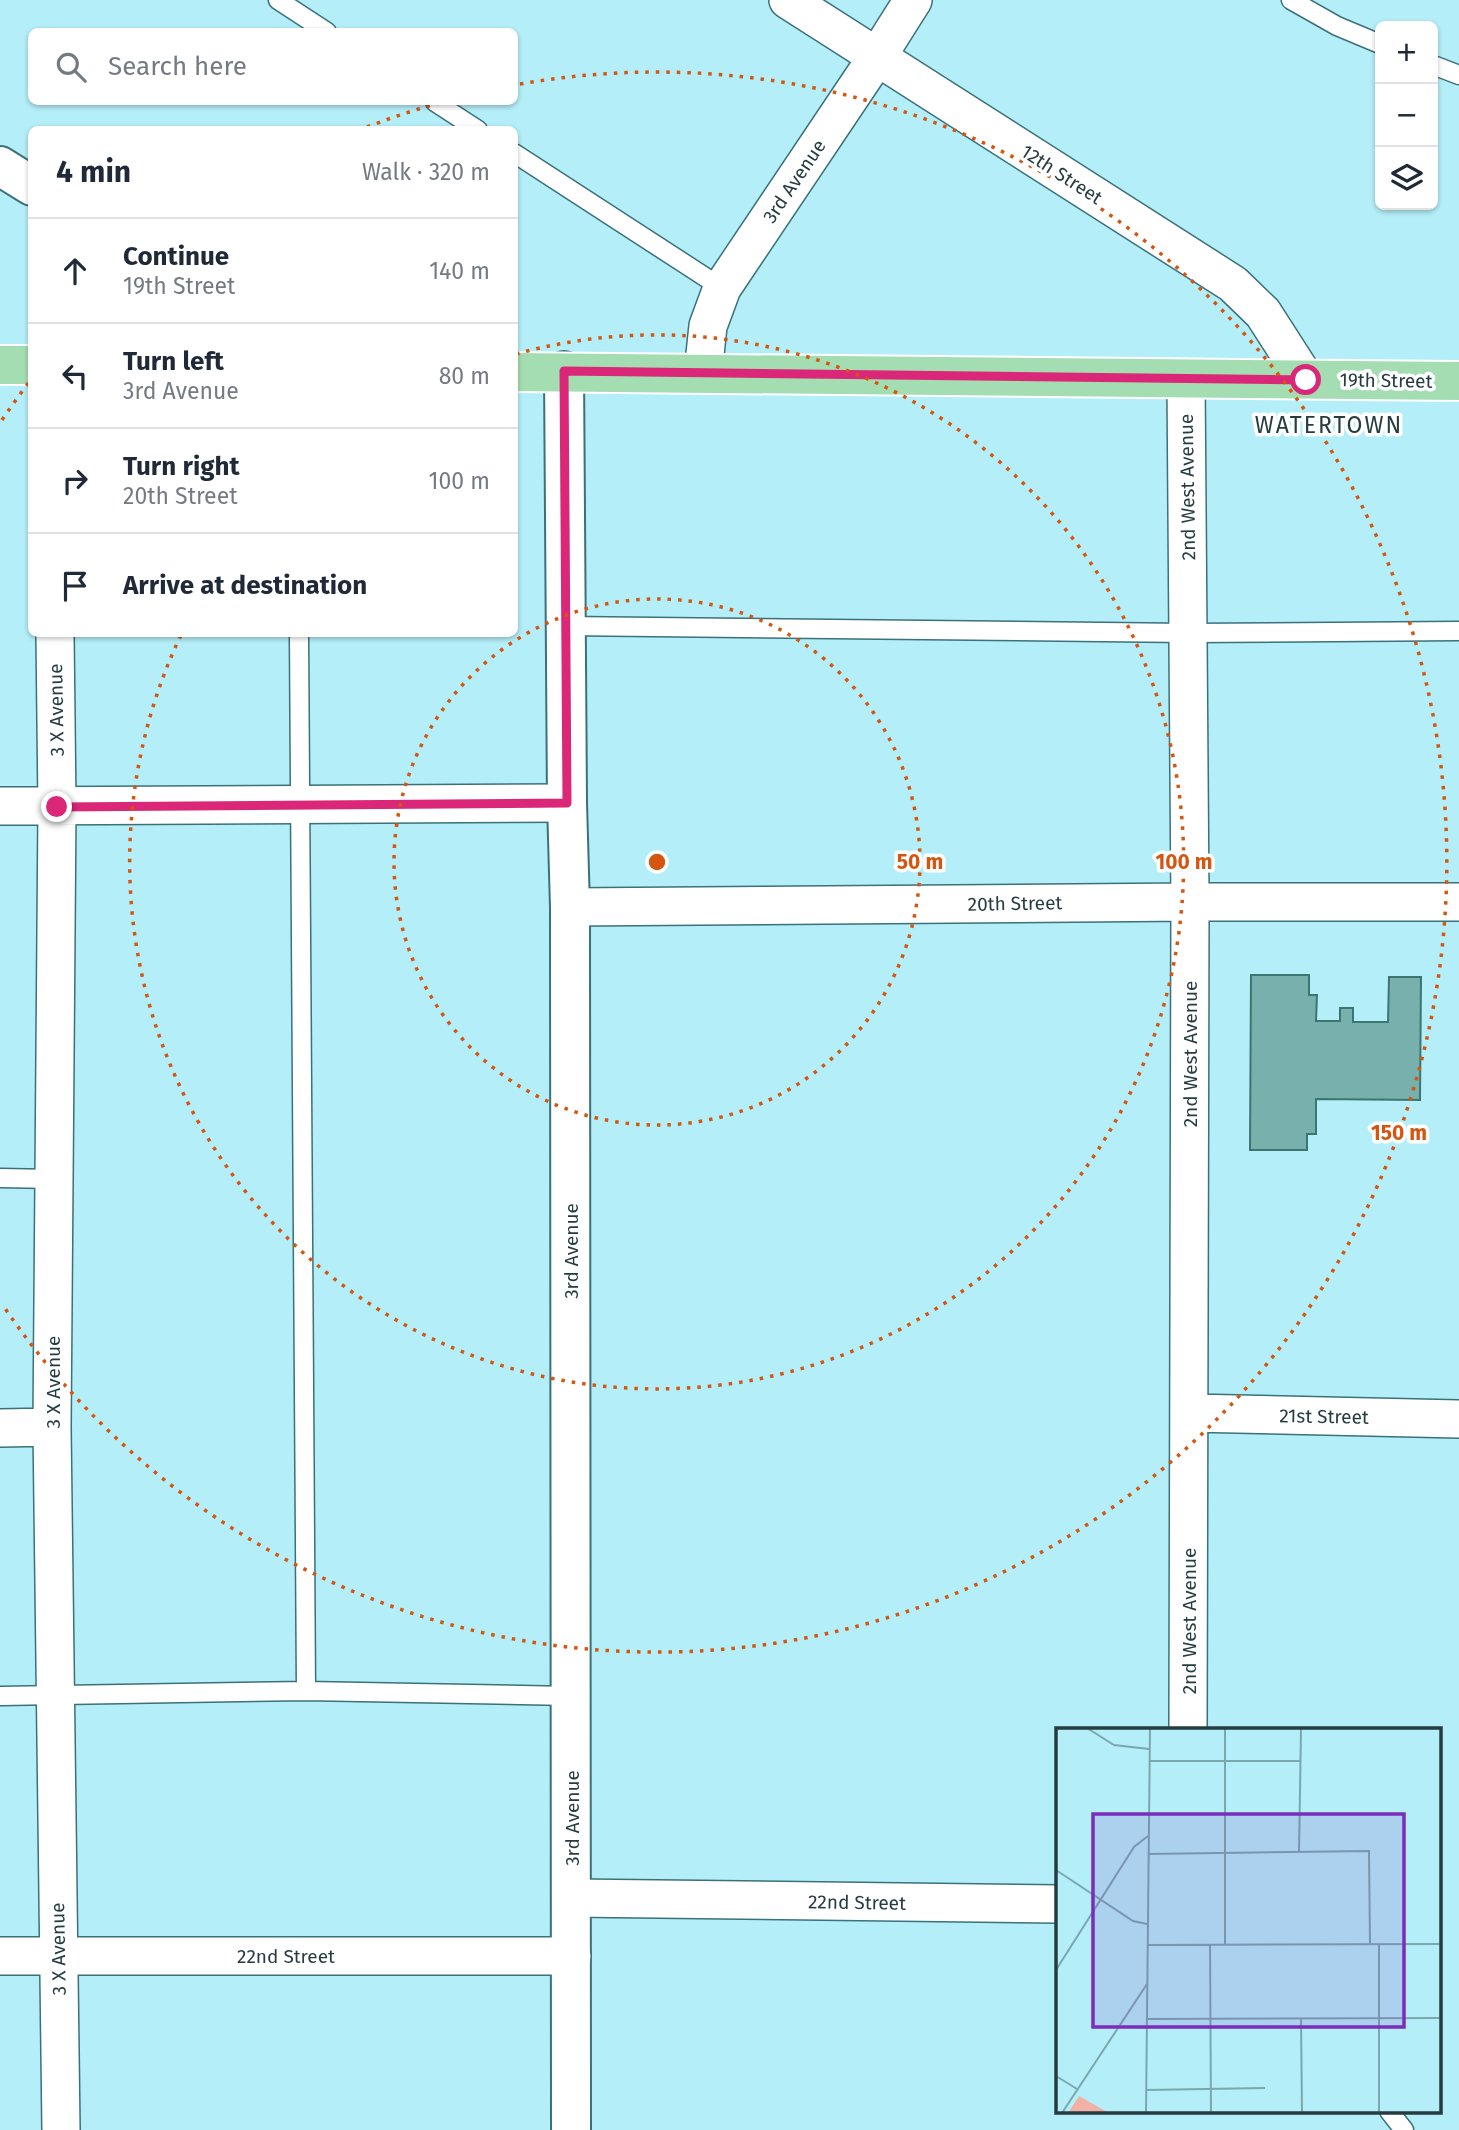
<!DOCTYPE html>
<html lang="en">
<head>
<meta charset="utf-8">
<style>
  body { margin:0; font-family:"Fira Sans",sans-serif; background:#f2f2f3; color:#1f2937 }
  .controls { position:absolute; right:21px; top:21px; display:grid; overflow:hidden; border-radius:10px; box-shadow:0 2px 5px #0004 }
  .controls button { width:63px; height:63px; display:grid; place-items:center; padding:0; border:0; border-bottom:2px solid #e0e1e3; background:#fff; color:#1f2937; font:35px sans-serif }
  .stop { position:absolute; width:21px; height:21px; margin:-16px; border:5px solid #db2777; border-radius:50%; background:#fff }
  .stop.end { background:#db2777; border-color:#fff; box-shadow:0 2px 7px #0008 }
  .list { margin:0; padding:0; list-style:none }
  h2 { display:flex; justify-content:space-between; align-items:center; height:91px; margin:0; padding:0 28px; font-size:30px }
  h2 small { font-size:23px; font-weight:400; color:#747a83 }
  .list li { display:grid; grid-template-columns:46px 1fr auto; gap:21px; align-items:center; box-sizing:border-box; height:105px; padding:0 28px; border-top:2px solid #e0e1e3 }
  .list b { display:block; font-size:26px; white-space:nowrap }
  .list p { margin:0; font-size:23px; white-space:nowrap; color:#747a83 }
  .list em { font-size:23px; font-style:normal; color:#747a83 }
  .icon { flex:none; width:38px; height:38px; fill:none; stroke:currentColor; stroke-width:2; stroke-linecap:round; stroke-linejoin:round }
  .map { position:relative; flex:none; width:1459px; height:2130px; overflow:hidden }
  .search { position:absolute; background:#fff; box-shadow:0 2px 5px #0004; left:28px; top:28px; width:490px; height:77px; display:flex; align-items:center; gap:18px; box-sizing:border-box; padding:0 24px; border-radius:10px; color:#747a83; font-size:26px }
  .panel { position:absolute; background:#fff; box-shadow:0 2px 5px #0004; left:28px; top:126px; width:490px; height:511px; border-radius:10px }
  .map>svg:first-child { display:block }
</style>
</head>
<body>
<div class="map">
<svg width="1459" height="2130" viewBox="0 0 1459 2130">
  <rect width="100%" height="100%" fill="#b4eef8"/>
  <!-- building -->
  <path fill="#77b0ac" stroke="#3d7571" stroke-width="2" d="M1251,975H1309V995H1317L1316,1021H1340V1008H1353V1022H1388L1389,977H1421L1420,1100L1316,1099V1134H1307V1150H1250Z"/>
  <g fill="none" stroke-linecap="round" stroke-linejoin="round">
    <!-- lane casing -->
    <g stroke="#3a717a" stroke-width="21">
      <path id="lane" d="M278,0L327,32
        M1291,0L1337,26L1380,44
        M1433,65L1459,75
        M435,102L478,130
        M514,153L722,288
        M565,626L1188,633L1459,631
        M299,634L306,1691
        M0,1178L54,1179
        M0,1696L306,1691L571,1696
        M1389,2111L1404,2130"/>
    </g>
    <!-- street casing -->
    <g stroke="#3a717a" stroke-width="40">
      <path id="street" d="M788,0L1233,284L1263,313L1306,380
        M703,373L708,326L722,288L877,57L913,0
        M1186,378L1190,902L1188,1729
        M55,634L57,807L52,1427L61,2130
        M0,806L567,803
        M570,907L1190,902H1459
        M1190,1413L1459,1419
        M0,1428L52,1427
        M572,1898L1058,1904
        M0,1956H572"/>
    </g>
    <!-- secondary casing -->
    <g stroke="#3a717a" stroke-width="42">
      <path id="secondary" d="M0,166L32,186
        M564,371L567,803L570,907L571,2130"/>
    </g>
    <!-- primary casing -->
    <g stroke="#fff" stroke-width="42">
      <path id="primary" d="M0,365H32
        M514,372L1459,381"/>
    </g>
    <!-- lane -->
    <use href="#lane" stroke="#fff" stroke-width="18"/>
    <!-- street -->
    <use href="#street" stroke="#fff" stroke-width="37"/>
    <!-- secondary -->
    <use href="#secondary" stroke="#fff" stroke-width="38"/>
    <!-- primary -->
    <use href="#primary" stroke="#a5ddb2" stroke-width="38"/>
  </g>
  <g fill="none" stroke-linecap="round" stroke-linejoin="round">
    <!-- route -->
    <path stroke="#db2777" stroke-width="9" d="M57,807L567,803L564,371L1306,380"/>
  </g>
  <!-- distance rings -->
  <g fill="none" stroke="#d45611" stroke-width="3.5" stroke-dasharray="3.5 7">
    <circle cx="657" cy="862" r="263"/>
    <path d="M516 354A527 527 0 1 1 181 635"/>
    <path d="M2 420A790 790 0 0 1 30 381M367 127A790 790 0 0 1 439 103M520 84A790 790 0 1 1 2 1304"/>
  </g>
  <g text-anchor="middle" stroke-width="7" stroke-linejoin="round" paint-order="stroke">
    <!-- street labels -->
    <g font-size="19" fill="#253c40" stroke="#fff">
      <text transform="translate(1062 174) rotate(33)" y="7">12th Street</text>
      <text transform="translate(794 181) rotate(-56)" y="7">3rd Avenue</text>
      <text transform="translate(1386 380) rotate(1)" y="7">19th Street</text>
      <text transform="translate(1187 487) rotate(-91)" y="7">2nd West Avenue</text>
      <text transform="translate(56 710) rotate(-91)" y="7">3 X Avenue</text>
      <text transform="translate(1015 903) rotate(-1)" y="7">20th Street</text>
      <text transform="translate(1190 1054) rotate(-90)" y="7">2nd West Avenue</text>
      <text transform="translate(571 1251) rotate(-90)" y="7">3rd Avenue</text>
      <text transform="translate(53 1382) rotate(-90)" y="7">3 X Avenue</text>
      <text transform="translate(1324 1416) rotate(1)" y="7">21st Street</text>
      <text transform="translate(1189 1621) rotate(-90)" y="7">2nd West Avenue</text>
      <text transform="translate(572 1818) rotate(-90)" y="7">3rd Avenue</text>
      <text transform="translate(857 1902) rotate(1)" y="7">22nd Street</text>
      <text transform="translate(58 1949) rotate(-91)" y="7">3 X Avenue</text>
      <text x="286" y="1963">22nd Street</text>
    </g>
    <!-- quarter labels -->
    <g font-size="23" letter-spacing="2" fill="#253c40" stroke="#fff">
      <text x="1329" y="433">WATERTOWN</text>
    </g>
  </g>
  <!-- overview -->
  <g transform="translate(1056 1728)">
    <rect width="385" height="385" fill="#b4eef8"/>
    <path d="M23,368L53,385H12Z" fill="#f2b1a6"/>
    <path fill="none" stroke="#7ba7ae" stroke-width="2" d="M31,0L58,17L93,21M169,0V216M93,33H245M243,125L245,0M92,126L313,123L314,216M0,142L77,193L91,196M154,216L155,385M323,216V385M91,217L385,216M0,242L78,119L92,108M90,291L385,290M245,291L246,385M0,348L21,361M90,362L209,360M6,385L91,256M90,385L94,0"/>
    <path fill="#7b2cbf" fill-opacity="0.15" stroke="#7b2cbf" stroke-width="3.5" d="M37,86H348V299H37Z"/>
    <rect width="385" height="385" fill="none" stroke="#253c40" stroke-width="3.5"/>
  </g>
  <circle cx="657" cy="862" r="10" fill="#d45611" stroke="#fff" stroke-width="3.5"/>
  <g font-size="21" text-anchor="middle" font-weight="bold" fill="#d45611" stroke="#fff" stroke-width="7" stroke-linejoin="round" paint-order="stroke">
    <text x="920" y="869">50 m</text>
    <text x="1184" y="869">100 m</text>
    <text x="1399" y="1140">150 m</text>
  </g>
</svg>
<div class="controls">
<button>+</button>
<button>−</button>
<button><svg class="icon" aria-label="layers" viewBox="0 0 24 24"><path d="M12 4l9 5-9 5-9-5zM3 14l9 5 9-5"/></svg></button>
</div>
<div class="stop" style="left:1306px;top:380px"></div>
<div class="stop end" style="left:57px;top:807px"></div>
<div class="search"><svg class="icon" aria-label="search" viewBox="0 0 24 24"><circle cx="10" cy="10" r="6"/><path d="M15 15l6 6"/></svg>Search here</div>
<section class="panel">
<h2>4 min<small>Walk · 320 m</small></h2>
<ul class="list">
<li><svg class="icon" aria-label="ahead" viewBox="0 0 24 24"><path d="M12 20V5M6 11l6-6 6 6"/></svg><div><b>Continue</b><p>19th Street</p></div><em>140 m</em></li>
<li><svg class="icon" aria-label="left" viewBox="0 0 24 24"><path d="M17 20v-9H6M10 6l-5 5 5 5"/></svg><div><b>Turn left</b><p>3rd Avenue</p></div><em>80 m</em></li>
<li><svg class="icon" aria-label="right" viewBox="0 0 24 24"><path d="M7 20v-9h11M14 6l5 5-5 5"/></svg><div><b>Turn right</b><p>20th Street</p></div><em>100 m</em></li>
<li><svg class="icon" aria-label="arrive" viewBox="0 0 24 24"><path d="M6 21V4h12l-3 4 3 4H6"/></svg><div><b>Arrive at destination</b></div></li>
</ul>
</section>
</div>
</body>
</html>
